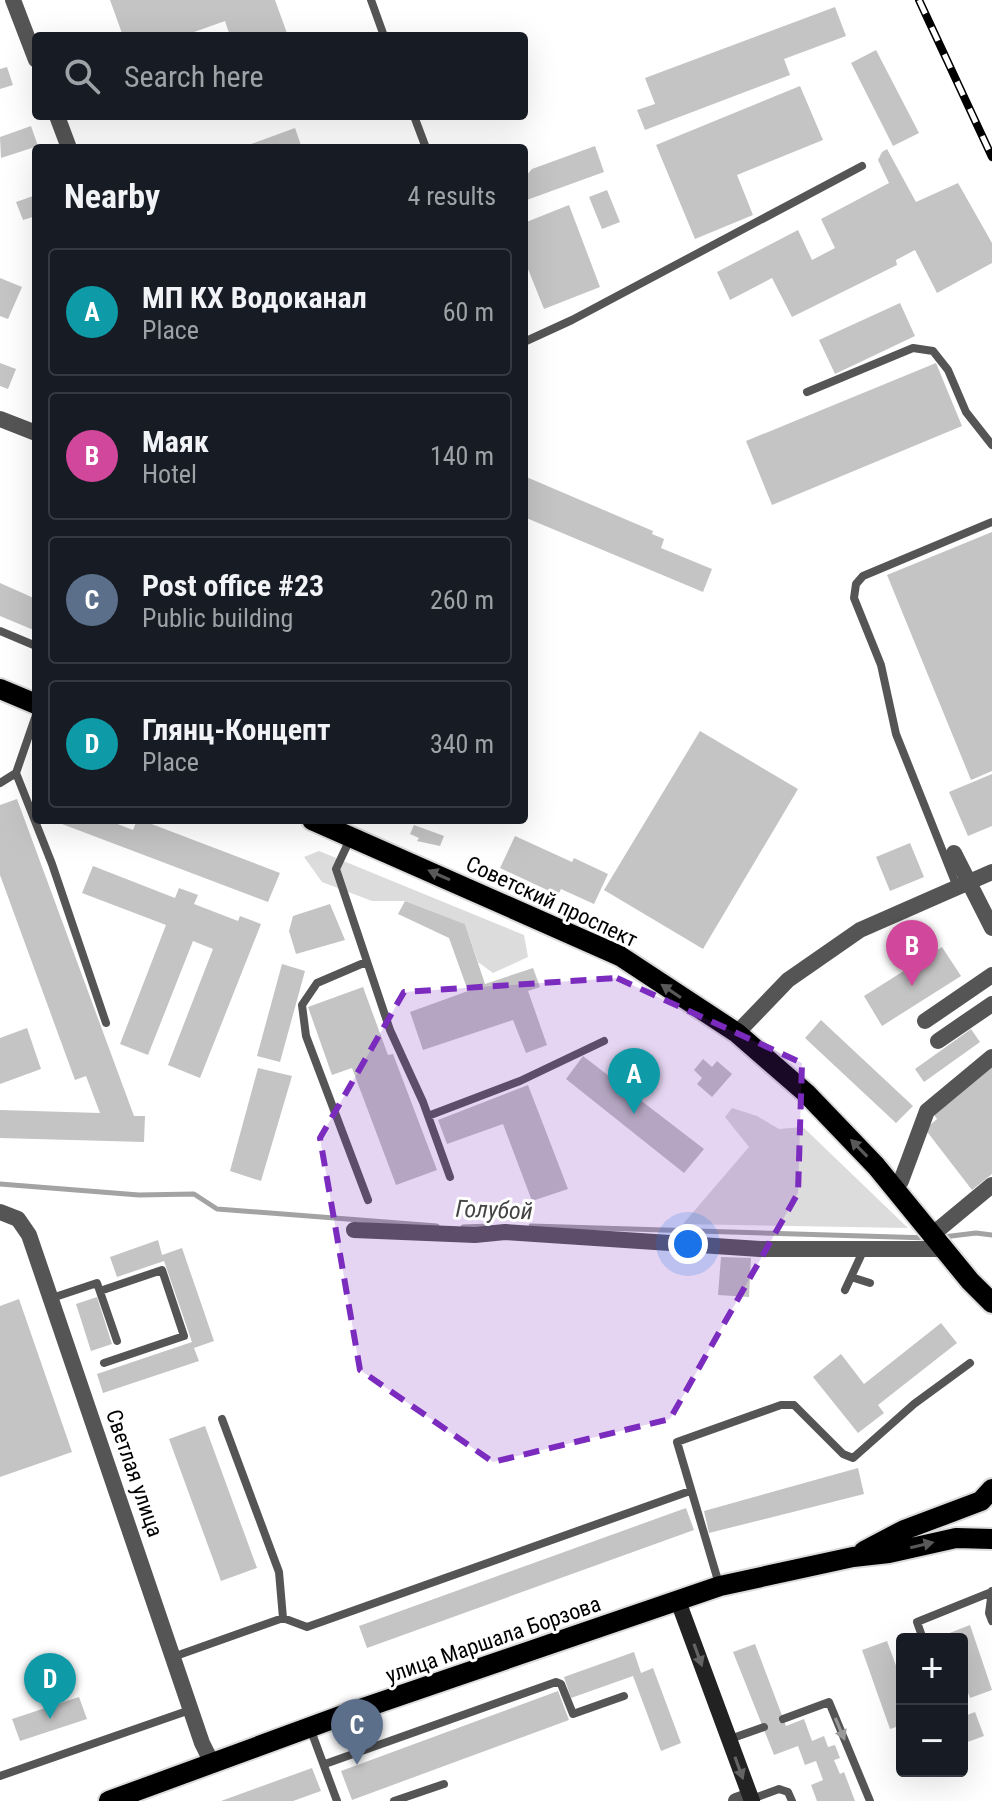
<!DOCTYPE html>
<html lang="en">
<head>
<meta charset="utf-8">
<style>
  body { margin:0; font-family:"Roboto Condensed",sans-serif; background:#242831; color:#f1f3f6 }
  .controls { position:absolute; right:24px; bottom:24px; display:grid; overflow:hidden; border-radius:8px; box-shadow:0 8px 32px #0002 }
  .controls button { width:72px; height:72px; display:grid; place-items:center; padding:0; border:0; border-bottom:2px solid #363941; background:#171b24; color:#f1f3f6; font:40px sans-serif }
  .you { position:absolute; left:688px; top:1244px; width:28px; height:28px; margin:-20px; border:6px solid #fff; border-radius:50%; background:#1a73e8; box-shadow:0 0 0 12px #1a73e833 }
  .badge { display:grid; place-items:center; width:52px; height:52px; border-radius:50%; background:#ea580c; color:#fff; font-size:26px; font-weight:700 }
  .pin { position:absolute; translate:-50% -66px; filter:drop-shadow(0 2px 4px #0008) }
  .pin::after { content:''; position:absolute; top:42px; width:28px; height:24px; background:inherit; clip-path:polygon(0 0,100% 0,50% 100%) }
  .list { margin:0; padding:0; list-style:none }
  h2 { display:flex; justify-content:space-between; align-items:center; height:104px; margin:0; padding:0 32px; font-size:34px }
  h2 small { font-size:26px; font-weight:400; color:#9ea1a6 }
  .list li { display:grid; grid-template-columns:52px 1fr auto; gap:24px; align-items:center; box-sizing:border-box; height:128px; margin:0 16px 16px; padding:0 16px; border:2px solid #363941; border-radius:8px }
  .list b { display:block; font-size:30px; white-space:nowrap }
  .list p { margin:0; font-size:26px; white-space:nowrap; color:#9ea1a6 }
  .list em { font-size:26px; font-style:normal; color:#9ea1a6 }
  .icon { flex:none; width:44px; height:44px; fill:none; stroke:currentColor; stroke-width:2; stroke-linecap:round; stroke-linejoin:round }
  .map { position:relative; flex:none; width:992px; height:1801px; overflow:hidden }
  .search { position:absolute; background:#171b24; box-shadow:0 8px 32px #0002; left:32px; top:32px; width:496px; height:88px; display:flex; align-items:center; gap:20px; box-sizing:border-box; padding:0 28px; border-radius:8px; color:#9ea1a6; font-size:30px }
  .panel { position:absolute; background:#171b24; box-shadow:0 8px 32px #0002; left:32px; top:144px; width:496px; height:680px; border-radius:8px }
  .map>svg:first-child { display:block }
</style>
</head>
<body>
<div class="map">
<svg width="992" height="1801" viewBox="0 0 992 1801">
  <rect width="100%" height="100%" fill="#fff"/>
  <!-- green -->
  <path fill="#dcdcdc" d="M319,851L524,935L528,957L493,973L478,962L465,924L405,901H372L322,882L304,857Z
    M732,1108L757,1116L779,1129L803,1127L908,1228L683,1224L749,1147L725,1117Z"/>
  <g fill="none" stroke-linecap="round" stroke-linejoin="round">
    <!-- stream -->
    <path stroke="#a3a3a3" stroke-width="5" d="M0,1184L139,1195L194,1194L217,1209L437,1226
      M531,1226L929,1238
      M463,1227L489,1226
      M943,1237L976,1233L992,1235"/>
  </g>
  <!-- building -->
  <path fill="#c4c4c4" d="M110,0H275L288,36H230L225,21L183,36H123Z
    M835,7L846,36L784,59L790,75L645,130L637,110L655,104L645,78Z
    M876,50L919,133L893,146L851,63Z
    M7,67L13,85L0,89V69Z
    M800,86L823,140L737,175L753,215L695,239L656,145Z
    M31,126L38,146L1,158L0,137Z
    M295,128L302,148H240Z
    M595,146L604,172L524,201V178L532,169Z
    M887,149L916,202L958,183L992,243V263L937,293L915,250L896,260L897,265L792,317L772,278L730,300L717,272L798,230L812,260L835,248L821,219L889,183L878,160L882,152Z
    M607,190L620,222L602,229L589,197Z
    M36,195V216L23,220L16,202Z
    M569,205L600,287L544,309L524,259V223Z
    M0,278L22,287L8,319L0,316Z
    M900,303L915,336L835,374L819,340Z
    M0,363L16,369L8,389L0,386Z
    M936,363L962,426L772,505L746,441Z
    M524,476L653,531L652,534L664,539L661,548L712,569L703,592L524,517Z
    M992,532V771L971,780L887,575Z
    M0,583L36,599V631L0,616Z
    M700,731L798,789L703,949L604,890Z
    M992,774V826L968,836L949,792Z
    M17,799L134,1116H145L144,1142L0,1138V1110L100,1113L86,1076L75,1080L0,875V805Z
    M64,820H107L133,830L137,820H141L280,873L268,902L62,824Z
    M414,825L444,836L440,846L417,841L419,838L410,834Z
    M515,836L572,862L574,858L608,874L594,904L561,889L558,895L500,868Z
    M910,843L924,877L890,891L876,857Z
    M93,866L175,898L179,888L198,895L194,904L238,921L240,916L261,924L200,1078L168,1065L213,949L193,941L148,1055L120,1044L166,925L82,893Z
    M405,901L465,924L485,984L533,968L540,987L528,991L547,1045L526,1053L513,1020L423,1050L410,1012L468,991L449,938L398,914Z
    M330,904L345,940L296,954L289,931L293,916Z
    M942,947L961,976L882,1026L864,996Z
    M282,964L305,971L280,1062L257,1056Z
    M363,987L388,1055L393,1054L437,1170L396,1185L352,1068L332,1075L308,1007Z
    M821,1020L913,1106L896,1123L805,1038Z
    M27,1028L41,1069L0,1084V1038Z
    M971,1029L980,1042L924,1082L915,1069Z
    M583,1056L704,1149L684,1173L566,1079Z
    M703,1059L712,1067L717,1061L732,1074L712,1097L697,1084L702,1078L694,1070Z
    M992,1064V1174L972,1190L925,1129L937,1119L931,1111Z
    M258,1068L292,1076L261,1181L230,1171Z
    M528,1085L568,1189L532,1201L503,1124L447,1144L438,1120Z
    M158,1240L162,1255L182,1248L214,1341L194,1348L199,1361L103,1393L97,1374L192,1342L164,1261L117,1277L110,1257Z
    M721,1257L751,1258L749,1297L718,1295Z
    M97,1297L112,1344L91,1351L76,1304Z
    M19,1299L72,1452L0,1477V1306Z
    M941,1323L957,1343L878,1405L884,1413L858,1433L813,1377L841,1354L864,1384Z
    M205,1426L257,1568L221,1581L169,1439Z
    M858,1468L864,1494L709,1533L704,1511Z
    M686,1508L694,1530L367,1648L359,1626Z
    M970,1625L992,1690L970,1698L962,1677V1639H948L947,1634Z
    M887,1641L902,1682V1725L890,1729L862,1650Z
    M755,1644L786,1726L804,1719L812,1741L824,1736L828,1747L835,1745L840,1758L834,1760L840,1774L844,1772L855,1801H817L811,1785L823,1780L816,1761L805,1765L798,1746L774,1755L733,1652Z
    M634,1652L641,1673L653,1668L681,1743L661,1751L633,1676L571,1698L564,1677Z
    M558,1691L569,1720L352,1800L341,1771Z
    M79,1697L87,1719L20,1741L12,1719Z
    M975,1712L984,1736L962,1744V1717Z
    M312,1768L321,1791L293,1801H221Z"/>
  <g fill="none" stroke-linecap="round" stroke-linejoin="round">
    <!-- primary casing -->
    <g stroke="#dbdbdb" stroke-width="24">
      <path id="primary" d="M0,689L36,704
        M312,820L620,956L737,1033L806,1093L876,1166L970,1281L992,1303
        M864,1551L904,1530L981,1501L992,1489
        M109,1801L346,1714L720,1586L853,1557L889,1553L956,1538L992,1539"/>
    </g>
    <!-- service -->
    <path stroke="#555" stroke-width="8" d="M371,0L384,36
      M414,116L426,148
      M524,342L572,320L862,166
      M807,392L913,348L933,351L948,370L966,412L992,445
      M0,631L36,646
      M16,773L52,864L106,1023
      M0,783L16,773L36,715
      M351,837L336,869L390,1030L423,1102L450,1177
      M957,887L896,734L881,665L854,598L856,584L863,576L992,522
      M366,962L317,983L302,1005L306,1036L368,1200
      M428,1116L520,1081L604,1041
      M851,1277L870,1283
      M845,1290L864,1249
      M100,1291L162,1270L184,1336L104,1363
      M52,1298L97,1283L117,1341
      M719,1584L677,1442L781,1405H794L843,1454L853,1458L914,1404L970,1363
      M992,1591L989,1613L992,1621
      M283,1618L307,1627L690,1491
      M923,1639L917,1622L989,1593
      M173,1657L283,1618L279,1572L222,1419
      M783,1719L829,1702L870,1801
      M310,1728L337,1801
      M730,1739L764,1727
      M325,1764L556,1682L561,1684L573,1714L624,1696
      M0,1776L190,1710
      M752,1799L779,1789L788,1792L792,1801
      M394,1801L444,1784"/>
    <!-- minor -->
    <path stroke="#555" stroke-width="16" d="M0,419L36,433
      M954,853L992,928
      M925,1021L992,975
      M737,1033L788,980L860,930L992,872
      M938,1041L992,1004
      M894,1186L901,1181L927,1111L992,1057
      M0,1212L18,1219L29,1235L202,1743L212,1763
      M354,1230L475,1235L505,1232L760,1249H945
      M933,1234L992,1185
      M736,1801L750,1796"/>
    <!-- tertiary -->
    <path stroke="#555" stroke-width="16" d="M13,0L36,60
      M57,116L69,148"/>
    <!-- secondary -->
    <path stroke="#222" stroke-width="16" d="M678,1601L752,1801"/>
    <!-- primary -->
    <use href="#primary" stroke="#000" stroke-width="20"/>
    <!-- rail casing -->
    <g stroke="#000" stroke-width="8">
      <path id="rail" d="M919,0L992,157"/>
    </g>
    <!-- rail -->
    <use href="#rail" stroke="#fff" stroke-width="5" stroke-dasharray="15" stroke-linecap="butt"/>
  </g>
  <!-- one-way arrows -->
  <defs><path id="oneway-solid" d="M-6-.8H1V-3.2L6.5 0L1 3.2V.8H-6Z" transform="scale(2)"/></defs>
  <g fill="#595959">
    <use href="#oneway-solid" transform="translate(439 875) rotate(-156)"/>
    <use href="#oneway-solid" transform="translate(671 991) rotate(-146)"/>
    <use href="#oneway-solid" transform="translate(859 1148) rotate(-134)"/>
    <use href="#oneway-solid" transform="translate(922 1545) rotate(-13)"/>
  </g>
  <g fill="#646464">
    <use href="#oneway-solid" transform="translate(698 1655) rotate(70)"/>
    <use href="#oneway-solid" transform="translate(739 1768) rotate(70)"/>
  </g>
  <use fill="#999" href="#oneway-solid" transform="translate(840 1729) rotate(67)"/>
  <!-- marked area -->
  <path fill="#7b2cbf" fill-opacity="0.2" stroke="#7b2cbf" stroke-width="6" stroke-dasharray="16 10" stroke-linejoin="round" d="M617,978L802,1063L798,1193L670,1419L493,1462L360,1370L320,1138L404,992Z"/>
  <g text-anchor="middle" stroke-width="6" stroke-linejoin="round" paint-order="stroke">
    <!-- street labels -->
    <g font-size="22" fill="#000" stroke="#fff">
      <text transform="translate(552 901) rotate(25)" y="8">Советский проспект</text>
      <text transform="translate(135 1473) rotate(71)" y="8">Светлая улица</text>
      <text transform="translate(493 1639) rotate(-19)" y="8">улица Маршала Борзова</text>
    </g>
    <!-- water labels -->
    <g font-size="24" font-style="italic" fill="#444" stroke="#fff">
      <text transform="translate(494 1210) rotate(2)" y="8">Голубой</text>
    </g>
  </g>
</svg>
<div class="controls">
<button>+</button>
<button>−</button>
</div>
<div class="you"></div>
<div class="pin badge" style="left:634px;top:1114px;background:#0f9aa8">A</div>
<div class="pin badge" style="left:912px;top:986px;background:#d1479c">B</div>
<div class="pin badge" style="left:357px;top:1765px;background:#5c6f8a">C</div>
<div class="pin badge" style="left:50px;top:1719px;background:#0f9aa8">D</div>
<div class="search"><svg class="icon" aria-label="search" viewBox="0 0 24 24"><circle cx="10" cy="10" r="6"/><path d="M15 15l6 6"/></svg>Search here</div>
<section class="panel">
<h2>Nearby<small>4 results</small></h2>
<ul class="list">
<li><span class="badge" style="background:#0f9aa8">A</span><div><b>МП КХ Водоканал</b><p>Place</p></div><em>60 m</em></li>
<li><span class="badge" style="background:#d1479c">B</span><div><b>Маяк</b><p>Hotel</p></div><em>140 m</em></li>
<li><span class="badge" style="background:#5c6f8a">C</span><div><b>Post office #23</b><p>Public building</p></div><em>260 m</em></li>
<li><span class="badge" style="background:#0f9aa8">D</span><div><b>Глянц-Концепт</b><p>Place</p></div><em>340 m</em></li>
</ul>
</section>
</div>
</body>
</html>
